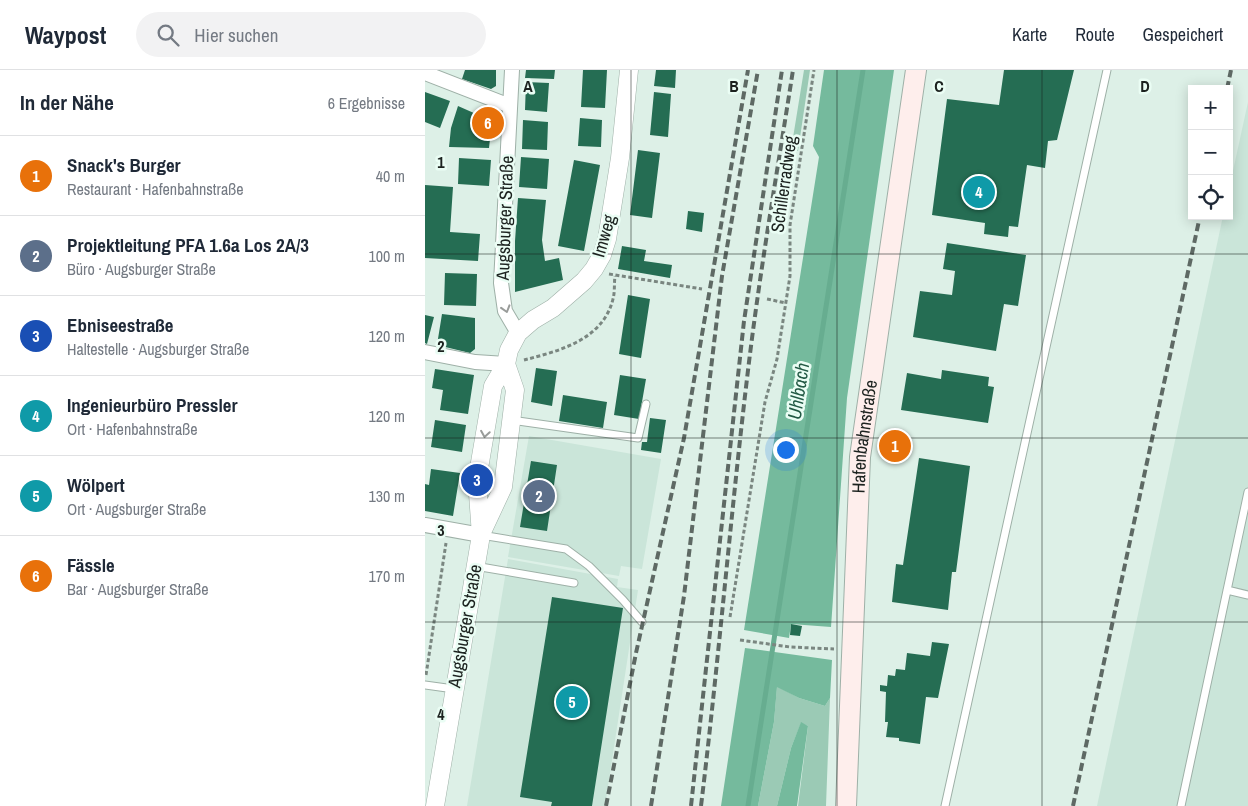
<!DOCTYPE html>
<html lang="de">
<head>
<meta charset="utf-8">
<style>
  body { margin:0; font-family:"Archivo Narrow",sans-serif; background:#f2f2f3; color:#1f2937 }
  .controls { position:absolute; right:15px; top:15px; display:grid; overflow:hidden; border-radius:0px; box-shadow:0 2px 12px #0003 }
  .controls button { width:45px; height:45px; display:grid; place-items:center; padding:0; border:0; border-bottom:1px solid #e0e1e3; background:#fff; color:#1f2937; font:25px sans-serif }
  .you { position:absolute; left:360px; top:379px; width:18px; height:18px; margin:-12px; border:4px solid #fff; border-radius:50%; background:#1a73e8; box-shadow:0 0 0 8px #1a73e833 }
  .badge { display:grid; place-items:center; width:32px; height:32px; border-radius:50%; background:#b82926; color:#fff; font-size:16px; font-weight:700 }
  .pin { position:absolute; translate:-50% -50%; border:2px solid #fff; box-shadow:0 1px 5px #0006 }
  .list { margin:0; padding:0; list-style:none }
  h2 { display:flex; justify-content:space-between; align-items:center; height:65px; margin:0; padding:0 20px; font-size:21px }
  h2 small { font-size:16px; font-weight:400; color:#747a83 }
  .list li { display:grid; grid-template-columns:32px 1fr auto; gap:15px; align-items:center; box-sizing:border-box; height:80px; padding:0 20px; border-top:1px solid #e0e1e3 }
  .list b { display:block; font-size:19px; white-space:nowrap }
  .list p { margin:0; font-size:16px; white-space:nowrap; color:#747a83 }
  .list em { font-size:16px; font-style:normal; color:#747a83 }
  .icon { flex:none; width:28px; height:28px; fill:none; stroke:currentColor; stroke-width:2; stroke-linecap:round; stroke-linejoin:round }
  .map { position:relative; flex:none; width:823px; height:736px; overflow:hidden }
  header { display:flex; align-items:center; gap:30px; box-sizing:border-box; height:70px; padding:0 25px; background:#fff; border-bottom:1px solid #e0e1e3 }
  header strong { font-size:24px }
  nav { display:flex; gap:28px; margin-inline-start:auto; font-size:18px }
  .search { width:350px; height:45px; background:#f2f2f3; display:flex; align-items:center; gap:12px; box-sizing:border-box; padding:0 18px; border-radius:28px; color:#747a83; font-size:19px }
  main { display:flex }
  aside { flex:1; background:#fff }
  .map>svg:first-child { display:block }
</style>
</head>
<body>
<header>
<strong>Waypost</strong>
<div class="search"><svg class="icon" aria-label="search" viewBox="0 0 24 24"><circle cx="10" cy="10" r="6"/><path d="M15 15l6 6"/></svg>Hier suchen</div>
<nav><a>Karte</a><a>Route</a><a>Gespeichert</a></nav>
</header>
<main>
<aside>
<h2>In der Nähe<small>6 Ergebnisse</small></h2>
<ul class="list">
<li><span class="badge" style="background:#e8710a">1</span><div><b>Snack's Burger</b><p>Restaurant · Hafenbahnstraße</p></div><em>40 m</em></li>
<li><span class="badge" style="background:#5c6f8a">2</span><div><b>Projektleitung PFA 1.6a Los 2A/3</b><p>Büro · Augsburger Straße</p></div><em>100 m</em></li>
<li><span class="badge" style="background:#1a4fb4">3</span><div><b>Ebniseestraße</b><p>Haltestelle · Augsburger Straße</p></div><em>120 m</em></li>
<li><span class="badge" style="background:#0f9aa8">4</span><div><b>Ingenieurbüro Pressler</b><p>Ort · Hafenbahnstraße</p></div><em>120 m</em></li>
<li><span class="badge" style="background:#0f9aa8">5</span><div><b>Wölpert</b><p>Ort · Augsburger Straße</p></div><em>130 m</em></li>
<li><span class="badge" style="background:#e8710a">6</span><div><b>Fässle</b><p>Bar · Augsburger Straße</p></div><em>170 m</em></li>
</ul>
</aside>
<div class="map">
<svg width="823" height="736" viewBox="0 0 823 736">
  <rect width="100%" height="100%" fill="#ddf0e7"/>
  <!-- built -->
  <path fill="#cae5d9" d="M823,32V736H672L798,146H804V119Z
    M104,366L236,389L217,499L196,496L194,506L83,487Z
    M83,489L193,509L192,517L213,520L180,736H42Z"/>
  <!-- green -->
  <path fill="#9bcab5" d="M379,0H385L373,81L366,80Z
    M352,616L374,628L400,636L405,628L401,736H373L383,656L376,653L366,678L352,736H333L349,652Z"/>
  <!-- forest -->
  <path fill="#75ba9d" d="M399,0H469L422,328L406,557L366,554L364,568L319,560L394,87L388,76Z
    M320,578L407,590L405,628L400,636L374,628L352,617L349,652L333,736H296Z
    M376,652L383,656L372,736H352L366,678Z"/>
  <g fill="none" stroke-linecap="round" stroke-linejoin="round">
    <!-- stream -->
    <path stroke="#67ad90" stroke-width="5" d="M323,736L438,0"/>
  </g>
  <!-- building -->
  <path fill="#256d53" d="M40,0H71V16L66,19L37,9Z
    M101,0H130L129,9L100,8Z
    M158,0H182L180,38L156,37Z
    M231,0H251L250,18L229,16Z
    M579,0H649L632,70L623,71L620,98L602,95L593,157L584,156L583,167L559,164L560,153L507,145L522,29L574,35Z
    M101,12L124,13L122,42L100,40Z
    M0,22L25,31L15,58L0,52Z
    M229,22L246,24L243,67L225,65Z
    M33,36L67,51L64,78L24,77L26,58Z
    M155,48L177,50L176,77L153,76Z
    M98,50L123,52L122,80L97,79Z
    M213,80L235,83L227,148L205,145Z
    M96,87L124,89L122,119L94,117Z
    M34,88L66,90L64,116L33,114Z
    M149,90L175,95L159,181L133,176Z
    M0,115L28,117L25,162L55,164L53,191L0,188Z
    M93,128L121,130L117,170L120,191L134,188L138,210L90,222V171Z
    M263,141L279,143L277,162L261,159Z
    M522,173L601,185L593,236L579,234L571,281L488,267L495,221L527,225L530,201L518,199Z
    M197,176L221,180L219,191L247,195L245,208L193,199Z
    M20,203L52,204L51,236L19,235Z
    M203,225L225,229L216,288L194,284Z
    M17,244L50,248V279L45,283L12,275Z
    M0,245L9,247L2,274L0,273Z
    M111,298L132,301L127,336L106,332Z
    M10,299L49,305L43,344L15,340L18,320L7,318Z
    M517,300L564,307L563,316L569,317L563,353L476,340L482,303L516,309Z
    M195,305L221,309L214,349L189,345Z
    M138,325L182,332L178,358L134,351Z
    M225,348L241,350L236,383L216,380L217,372H222Z
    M10,350L41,355L37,382L6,377Z
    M466,370L486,373L484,385L465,381Z
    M494,388L545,396L531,502H527L523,540L467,532L471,494L478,495Z
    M106,391L132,395L122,461L95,457Z
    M6,399L35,403L28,446L0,441V414L4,415Z
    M127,527L198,538L167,736H126L127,732L95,727Z
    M366,554L377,556L375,566L365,565Z
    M507,572L524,574L513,628L501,627L495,674L474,671V668L461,667L463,652H460L461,622L455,621V615L462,616L463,605L470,606L471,599L480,600L482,583L505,586Z"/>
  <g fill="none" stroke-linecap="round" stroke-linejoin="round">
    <!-- service casing -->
    <g stroke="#9eb0a7" stroke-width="9">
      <path id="service" d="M86,350L213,368L221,334
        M56,465L141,479L164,496L198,530L217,552
        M50,496L149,513
        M802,520L823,525
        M0,615L29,619
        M520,736L682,0
        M756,736L823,422"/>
    </g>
    <!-- minor casing -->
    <g stroke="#9eb0a7" stroke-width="16">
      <path id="minor" d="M87,0L76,213L80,241L93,263
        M0,3L85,36
        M0,282L50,292L81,294
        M0,455L56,465"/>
    </g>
    <!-- tertiary casing -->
    <g stroke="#9eb0a7" stroke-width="19">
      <path id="tertiary" d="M57,462L78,417L90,320L81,294
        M10,736L56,465L52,410L68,316L81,294L84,280L93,263L108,250L128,238L159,211L169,199L177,185L182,169L195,88L204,0"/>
    </g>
    <!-- secondary casing -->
    <g stroke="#9eb0a7" stroke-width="22">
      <g id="secondary">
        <path id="s1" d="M421,736L435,387L491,0"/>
      </g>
    </g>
    <!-- path -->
    <path stroke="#7a8680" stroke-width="3" stroke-dasharray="4 2.5" stroke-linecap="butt" d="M184,204L277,219
      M342,229L361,233
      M99,290C134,281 178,270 188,229C190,222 189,213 190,206
      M305,547L340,332L352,289L365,206V155L389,0
      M315,570L365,577L409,579
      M1,605L21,473"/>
    <!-- service -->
    <use href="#service" stroke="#fff" stroke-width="7"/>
    <!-- minor -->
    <use href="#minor" stroke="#fff" stroke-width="14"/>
    <!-- tertiary -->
    <use href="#tertiary" stroke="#fff" stroke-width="18"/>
    <!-- secondary -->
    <use href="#secondary" stroke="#feeeec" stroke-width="20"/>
    <!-- rail -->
    <path stroke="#5e6964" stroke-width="4" stroke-dasharray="8 4" stroke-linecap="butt" d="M802,19L806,0
      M181,736L211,583L259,368L323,0
      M226,736L259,526L297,206L333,0
      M266,736L319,251L357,0
      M276,736C294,588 306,440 324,292C336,194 353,97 368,0
      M648,736L775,146"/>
  </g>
  <!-- one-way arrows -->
  <defs><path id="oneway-chevron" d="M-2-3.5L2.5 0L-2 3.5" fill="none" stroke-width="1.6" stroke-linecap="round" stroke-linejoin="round" transform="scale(1.25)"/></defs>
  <g stroke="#999c9a">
    <use href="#oneway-chevron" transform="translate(81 239) rotate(73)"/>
    <use href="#oneway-chevron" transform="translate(60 364) rotate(99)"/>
  </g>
  <!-- grid -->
  <path fill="none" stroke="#1c221f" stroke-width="1" stroke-opacity="0.55" d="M206,0V736M412,0V736M617,0V736M0,184H823M0,368H823M0,552H823"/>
  <g text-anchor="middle" stroke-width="5" stroke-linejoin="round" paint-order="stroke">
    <!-- street labels -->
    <g font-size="18" fill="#1c221f" stroke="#eafdf4">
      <text transform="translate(359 114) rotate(-82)" y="6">Schillerradweg</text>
      <text transform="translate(80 148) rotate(-88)" y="6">Augsburger Straße</text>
      <text transform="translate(179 166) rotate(-74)" y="6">Imweg</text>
      <text dy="6" stroke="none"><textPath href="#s1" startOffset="370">Hafenbahnstraße</textPath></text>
      <text transform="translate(40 556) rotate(-80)" y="6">Augsburger Straße</text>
    </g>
    <!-- water labels -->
    <g font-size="19" font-style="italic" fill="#235a45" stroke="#eafdf4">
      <text transform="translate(373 321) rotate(-81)" y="7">Uhlbach</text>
    </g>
  </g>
  <g font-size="16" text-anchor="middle" font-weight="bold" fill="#1c221f" stroke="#eafdf4" stroke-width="5" stroke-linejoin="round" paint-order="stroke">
    <text x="103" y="22">A</text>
    <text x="309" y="22">B</text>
    <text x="514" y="22">C</text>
    <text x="720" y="22">D</text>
    <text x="16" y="98">1</text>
    <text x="16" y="282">2</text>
    <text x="16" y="466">3</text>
    <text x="16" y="650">4</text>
  </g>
</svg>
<div class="controls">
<button>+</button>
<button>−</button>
<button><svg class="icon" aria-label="locate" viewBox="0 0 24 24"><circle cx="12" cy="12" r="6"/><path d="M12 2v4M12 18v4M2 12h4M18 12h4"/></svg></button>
</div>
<div class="you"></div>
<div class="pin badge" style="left:470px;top:376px;background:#e8710a">1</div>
<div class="pin badge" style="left:114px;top:426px;background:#5c6f8a">2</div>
<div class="pin badge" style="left:52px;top:410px;background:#1a4fb4">3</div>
<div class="pin badge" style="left:554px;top:122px;background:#0f9aa8">4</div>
<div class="pin badge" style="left:147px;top:632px;background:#0f9aa8">5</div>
<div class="pin badge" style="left:63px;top:53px;background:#e8710a">6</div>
</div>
</main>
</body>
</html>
